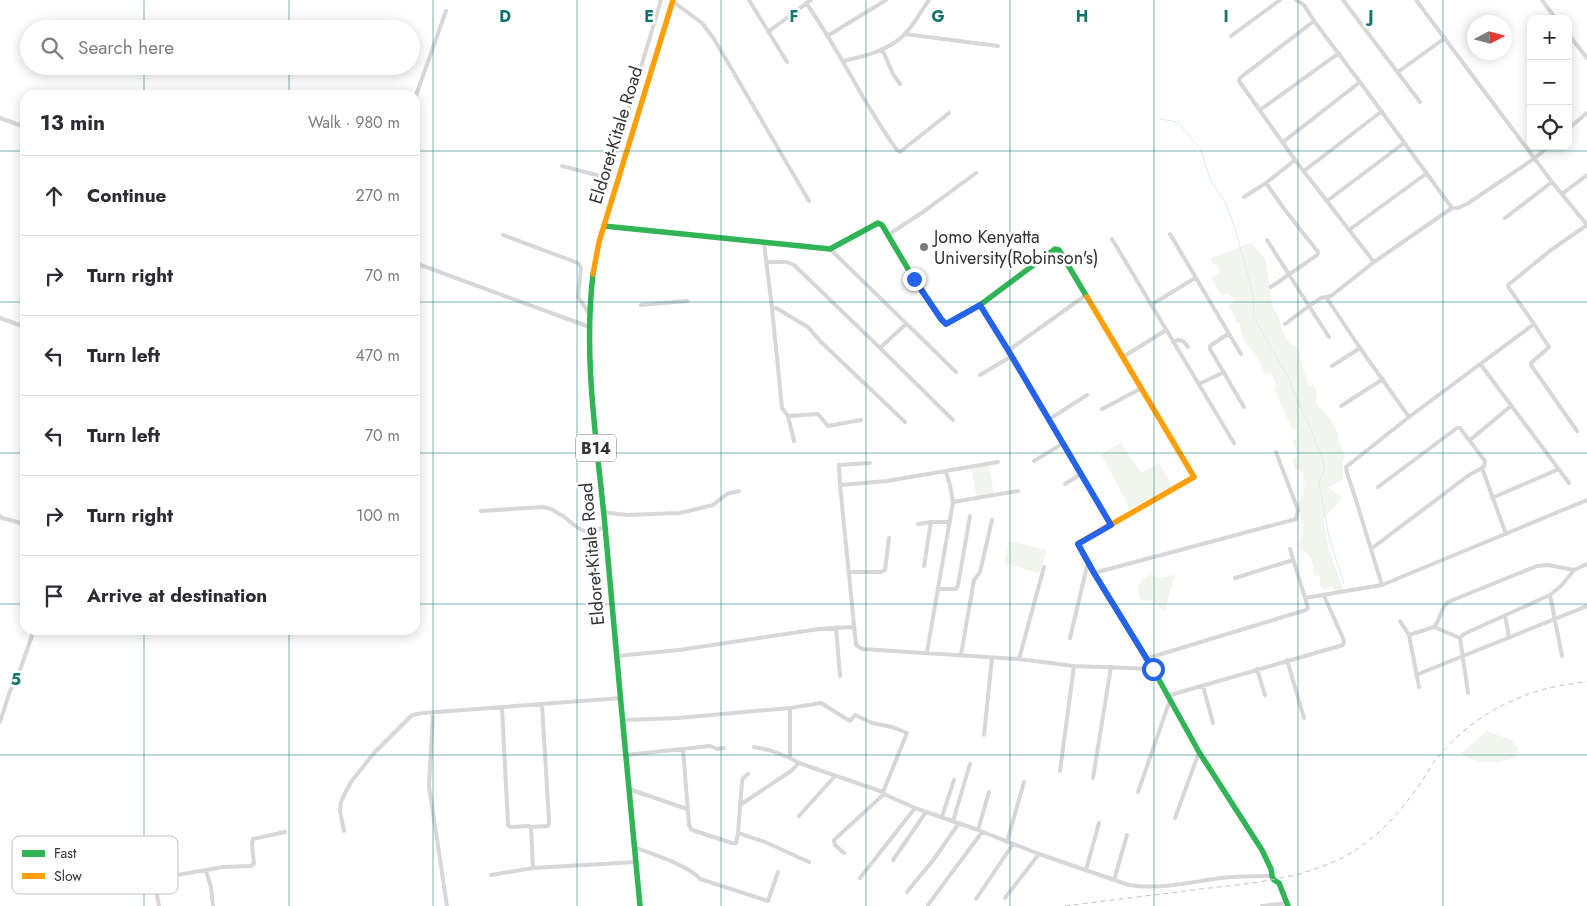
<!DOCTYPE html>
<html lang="en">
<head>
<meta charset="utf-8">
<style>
  body { margin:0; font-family:Jost,sans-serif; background:#f7f7f7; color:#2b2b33 }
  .controls { position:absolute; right:15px; top:15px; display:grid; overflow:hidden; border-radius:10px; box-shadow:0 2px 12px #0003 }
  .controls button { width:45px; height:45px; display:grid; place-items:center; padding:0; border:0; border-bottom:1px solid #e1e1e2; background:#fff; color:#2b2b33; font:25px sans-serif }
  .compass { position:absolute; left:1467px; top:15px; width:45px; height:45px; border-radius:50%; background:#fff; box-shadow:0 2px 12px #0003; rotate:84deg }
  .stop { position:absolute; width:15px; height:15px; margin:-11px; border:4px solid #2563eb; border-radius:50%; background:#fff }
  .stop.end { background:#2563eb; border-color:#fff; box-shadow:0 1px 5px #0008 }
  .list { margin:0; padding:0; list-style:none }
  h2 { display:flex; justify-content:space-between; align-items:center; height:65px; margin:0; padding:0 20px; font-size:21px }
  h2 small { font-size:16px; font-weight:400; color:#7c7c81 }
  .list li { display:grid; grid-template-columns:32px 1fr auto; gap:15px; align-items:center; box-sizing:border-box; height:80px; padding:0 20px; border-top:1px solid #e1e1e2 }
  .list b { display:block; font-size:19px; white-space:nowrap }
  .list em { font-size:16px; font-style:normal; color:#7c7c81 }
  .icon { flex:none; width:28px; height:28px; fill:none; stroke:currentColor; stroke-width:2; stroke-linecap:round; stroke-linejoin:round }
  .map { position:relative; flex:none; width:1587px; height:906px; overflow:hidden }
  .search { position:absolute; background:#fff; box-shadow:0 2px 12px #0003; left:20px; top:20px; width:400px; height:55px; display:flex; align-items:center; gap:12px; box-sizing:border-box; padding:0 18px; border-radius:28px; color:#7c7c81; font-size:19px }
  .panel { position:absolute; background:#fff; box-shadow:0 2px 12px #0003; left:20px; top:90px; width:400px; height:545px; border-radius:15px }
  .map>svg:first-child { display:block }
</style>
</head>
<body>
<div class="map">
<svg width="1587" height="906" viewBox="0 0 1587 906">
  <rect width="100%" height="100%" fill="#fff"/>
  <!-- green -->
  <path fill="#f1f5ed" d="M1251,243L1263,256L1266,262L1273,308L1278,316L1284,335L1289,343L1296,346L1309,387L1313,384L1317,392L1316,401L1317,406L1327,414L1334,424L1338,434V441L1345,454L1343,462V480L1328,487L1342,498L1323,520L1329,551L1343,588L1342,591L1336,592L1331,586L1325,590L1320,586V576H1315C1312,563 1313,553 1298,548C1299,543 1302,538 1303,532C1303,528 1300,508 1298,504L1305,491L1303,487L1305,482L1303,477L1304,474L1299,469L1295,470L1292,460L1299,454L1293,445V440L1297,438L1298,431L1292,429L1274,389L1276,386L1272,373L1266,375C1262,368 1259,359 1254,353C1245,342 1242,339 1240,324L1236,321L1235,316L1228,306L1235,302L1234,298L1227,293L1222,296L1211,278L1219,272V266L1212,264L1211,258Z
    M1121,443L1141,473L1159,463L1172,486L1130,509L1101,454Z
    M989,465L994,494L976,496L971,468Z
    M1009,541L1047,550L1039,573L1004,563Z
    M1151,574L1158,578L1175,575L1164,612L1154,600C1147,601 1139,604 1139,594C1139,592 1138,587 1139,586C1141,581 1147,577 1151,574Z
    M1487,731L1511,740L1518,749L1516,758C1492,764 1484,765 1460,754Z"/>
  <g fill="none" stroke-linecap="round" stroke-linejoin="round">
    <!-- stream -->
    <path stroke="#ddebf3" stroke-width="1" d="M1160,119L1178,122L1201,150L1210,179L1226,204L1236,231L1253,295L1254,317L1276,357L1289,378L1292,388L1313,434L1325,467L1319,483L1329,537L1344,584"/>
    <!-- street -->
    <path stroke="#d7d7d7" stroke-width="4" d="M749,0L787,62
      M1296,0L1304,5L1314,21L1360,82L1452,208
      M1343,0L1420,102
      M1416,0L1552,182L1587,225
      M1542,0L1556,19
      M672,1L702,23L714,39L809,201
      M806,3C840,50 863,104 897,150L900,152L949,113
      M1314,21L1240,78L1239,81L1295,160L1374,262
      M768,32L811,0
      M905,34L998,46
      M1568,34L1587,58
      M829,35L886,0
      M1231,36L1280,0
      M882,49L893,74L900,84
      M843,61C864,56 888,51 904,35C914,25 921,11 929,0
      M1398,72L1445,38
      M415,98L446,11
      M1260,110L1339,53
      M0,118L25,127
      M1568,129L1587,113
      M1283,142L1360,82
      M562,166L608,178L661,0
      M1304,171L1382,111
      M1266,183L1285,210L1318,252L1317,255L1271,287
      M1562,194L1587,175
      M1244,197L1266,183L1295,160
      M1327,201L1404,143
      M1505,218L1552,182
      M1349,230L1427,173
      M1170,234L1241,354
      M503,235L578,263L581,268L578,297L589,313
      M888,235L923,212L976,173
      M1112,239L1234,443
      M1267,240L1309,306L1321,298L1331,296L1374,262L1452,208H1458L1467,204L1535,158L1549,146
      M764,243L772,308H776L808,327L820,341L905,422
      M830,249L956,372
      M767,262H786L794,265L880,348L953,420
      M415,263L587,326
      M1326,297L1360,348L1409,417
      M641,305L687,301
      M980,305L1009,350L1111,525
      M1151,305L1195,278
      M772,308L782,408L788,416L794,441
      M0,318L25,327
      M1285,324L1309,306L1329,337
      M1534,324L1549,347L1531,363V365L1577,431
      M1228,334L1210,346V349L1244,407
      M1173,342L1178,340L1183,341L1188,347
      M880,348L906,324
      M1009,350L1086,295
      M1123,357L1166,330
      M1481,365L1569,483
      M1332,366L1360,348
      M980,375L1012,356
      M1199,384L1224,372
      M1341,406L1383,379
      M1102,409L1142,388
      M788,416L818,414L828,426L861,420
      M1048,420L1087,395
      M1470,440L1511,406
      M1034,461L1062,444
      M998,462L887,481L840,485L856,645L862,649L1019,659L1074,666L1153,669
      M1065,484L1081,474
      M840,485L839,465L870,463
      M1378,487L1457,428H1460L1485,461L1484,466L1482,468L1506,534
      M1492,498L1559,469
      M953,502L1018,491
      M481,511L543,507L551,509L563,516L578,528L584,531L604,528
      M603,512L627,515L680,513L713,505L727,494L739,491
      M0,516L2,518L25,524
      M918,524L931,522
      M1371,549L1469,475L1482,468
      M924,566L931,522H950
      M850,572H881L885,570L889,538
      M1094,573L1296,519L1298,510L1276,452
      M1235,578L1293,560
      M1382,585L1355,497L1347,473L1346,467L1409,417L1534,324L1509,288L1508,285L1551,250L1587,225
      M938,589H956L958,585L970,516
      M1550,595L1562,656
      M1305,598L1382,585L1587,500
      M1505,615L1509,638
      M1400,621L1409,635L1419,687
      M836,627L840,676
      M1434,627L1460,638
      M1409,635L1434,627L1437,623L1444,606L1448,602L1537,566L1548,565L1574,570
      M1070,638L1088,562
      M927,652L953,502L950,485L946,472
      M961,655L974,580L980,572L992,520
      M617,656L679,650L819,629L853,627
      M1019,659L1044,567
      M1145,659L1306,610L1308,608L1290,549
      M1287,660L1304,718
      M1257,669L1265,695
      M1416,675L1587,606
      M1203,686L1213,723
      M1468,693L1460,638L1464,634L1550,595L1561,586L1574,570L1587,564
      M1167,696L1343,645L1344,642L1343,638L1324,596
      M502,707L508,825L510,827L529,826L531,827L533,868
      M790,708V758L799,763
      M433,712L429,786L447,906
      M623,720L678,718L790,708L821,703L850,721L855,715L872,723L892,727L907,733L883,792
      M0,722L10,691L18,676L34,630
      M984,735L992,658
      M754,747L769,750L790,758
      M683,749L689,825L691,829L695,831L732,843H736L738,833L742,782L743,778L748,774
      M626,755L710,746L717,749L724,748
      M1060,771L1074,666
      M1093,778L1111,667
      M629,789L687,809
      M1138,792L1170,700
      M740,805L791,771L799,763L883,792L884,794L915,808L978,830L1039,854L1129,885C1159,890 1191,882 1221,878C1238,876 1255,876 1272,876
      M799,816L835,776
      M942,817L954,780
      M1175,818L1199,752
      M953,821L970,764
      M531,827L548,826L549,822L542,704
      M978,830L989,792
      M344,831L340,811L341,802L344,795L351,782L374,753L412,715L423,713L621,698
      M738,833L765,842L809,862
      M1007,842L1024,782
      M634,847C651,854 689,865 700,879L768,901L778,872
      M146,848L151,879H154L159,906
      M844,853L835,845L834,840L884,794
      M893,860L926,812
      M1086,870L1099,823
      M206,871L211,887L213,906
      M491,875L533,868L636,862
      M860,878L915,808
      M154,879L223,867L251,866L254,864L252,844L253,839L285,832
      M1114,880L1127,835
      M907,892L934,859L959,823
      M1005,898L1039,854
      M976,899L1013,844
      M928,905L982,832
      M1262,906L1287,903"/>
    <!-- fast -->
    <path stroke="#30b455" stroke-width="5.5" d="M604,226L830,249L878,223L882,225L914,279L941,319L946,324L980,305L1055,249L1059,250L1087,297
      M593,274C583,359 597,442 605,526C616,653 628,779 640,906
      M1079,543L1078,544L1094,573L1153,669L1199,752L1262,850L1271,869L1272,876L1274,880L1279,883L1288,906"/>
    <!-- slow -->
    <path stroke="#ff9f0a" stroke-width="5.5" d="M593,274L599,242L673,0
      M1079,543L1194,477L1087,297"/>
    <!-- rail -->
    <path stroke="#bebebe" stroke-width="1" stroke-dasharray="5 4" stroke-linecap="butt" d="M1065,906C1110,900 1156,895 1201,889C1253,883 1308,879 1354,851C1380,835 1400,812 1418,787C1424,779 1428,770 1434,762C1472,713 1526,687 1587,682"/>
  </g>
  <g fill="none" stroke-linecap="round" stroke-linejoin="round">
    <!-- route -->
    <path stroke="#2563eb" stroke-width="6" d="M914,279L941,319L946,324L980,305L1008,350L1111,525L1078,544L1094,573L1153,669"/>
  </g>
  <!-- grid -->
  <path fill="none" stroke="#0f766e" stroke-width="1" stroke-opacity="0.55" d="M144,0V29M289,0V29M433,0V906M577,0V906M721,0V906M866,0V906M1010,0V906M1154,0V906M1298,0V906M1443,0V906M144,66V95M289,66V95M0,151H25M415,151H1587M0,302H25M415,302H1587M0,453H25M415,453H1587M0,604H25M415,604H1587M144,630V906M289,630V906M0,755H1587"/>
  <!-- markers -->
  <circle fill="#7a7a7a" stroke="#fff" stroke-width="2" cx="924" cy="247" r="5"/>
  <g text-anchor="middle" stroke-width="5" stroke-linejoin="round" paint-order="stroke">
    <!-- shield labels -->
    <rect fill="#fff" stroke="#707070" stroke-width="1" x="576" y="434.5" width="40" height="27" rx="4"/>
    <g font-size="16" font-weight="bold" fill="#333">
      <text x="596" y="454">B14</text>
    </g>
    <!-- street labels -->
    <g font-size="18" fill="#333" stroke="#fff">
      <text transform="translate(616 135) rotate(-73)" y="6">Eldoret-Kitale Road</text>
      <text transform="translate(592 554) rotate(-95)" y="6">Eldoret-Kitale Road</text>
    </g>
    <!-- poi labels -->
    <g font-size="18" fill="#333" stroke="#fff" text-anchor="start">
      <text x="934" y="243">Jomo Kenyatta<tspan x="934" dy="21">University(Robinson's)</tspan></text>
    </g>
  </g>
  <!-- legend -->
  <rect x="12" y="836" width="166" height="58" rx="8" fill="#fff" stroke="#c2c2c2" stroke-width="1"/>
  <rect x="22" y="850" width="23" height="7" fill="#30b455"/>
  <rect x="22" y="873" width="23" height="6" fill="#ff9f0a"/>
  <g font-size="14" fill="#333">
    <text x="54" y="858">Fast</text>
    <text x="54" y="881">Slow</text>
  </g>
  <g font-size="16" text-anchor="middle" font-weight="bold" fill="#0f766e" stroke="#fff" stroke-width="5" stroke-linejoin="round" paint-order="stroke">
    <text x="505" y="22">D</text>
    <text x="649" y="22">E</text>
    <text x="794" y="22">F</text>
    <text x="938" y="22">G</text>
    <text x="1082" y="22">H</text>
    <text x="1226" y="22">I</text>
    <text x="1371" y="22">J</text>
    <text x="16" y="685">5</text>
  </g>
</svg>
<div class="controls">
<button>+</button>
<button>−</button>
<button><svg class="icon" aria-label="locate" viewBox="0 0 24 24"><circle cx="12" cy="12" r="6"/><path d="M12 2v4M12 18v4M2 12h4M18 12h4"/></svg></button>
</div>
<svg class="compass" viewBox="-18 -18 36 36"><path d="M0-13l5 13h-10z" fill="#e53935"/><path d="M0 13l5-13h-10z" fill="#7c7c81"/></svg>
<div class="stop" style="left:1153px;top:669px"></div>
<div class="stop end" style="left:914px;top:279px"></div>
<div class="search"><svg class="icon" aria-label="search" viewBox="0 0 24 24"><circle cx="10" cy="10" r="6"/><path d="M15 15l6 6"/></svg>Search here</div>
<section class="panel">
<h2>13 min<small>Walk · 980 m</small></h2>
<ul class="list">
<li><svg class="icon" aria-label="ahead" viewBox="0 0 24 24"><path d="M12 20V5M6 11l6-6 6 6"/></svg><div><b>Continue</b></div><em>270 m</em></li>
<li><svg class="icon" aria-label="right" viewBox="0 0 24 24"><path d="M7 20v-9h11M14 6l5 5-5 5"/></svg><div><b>Turn right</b></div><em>70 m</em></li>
<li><svg class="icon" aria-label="left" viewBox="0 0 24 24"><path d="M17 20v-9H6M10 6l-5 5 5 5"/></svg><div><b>Turn left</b></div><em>470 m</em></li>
<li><svg class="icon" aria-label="left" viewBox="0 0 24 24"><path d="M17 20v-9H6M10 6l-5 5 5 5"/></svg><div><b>Turn left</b></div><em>70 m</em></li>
<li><svg class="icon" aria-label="right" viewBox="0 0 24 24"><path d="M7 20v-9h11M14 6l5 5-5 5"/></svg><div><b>Turn right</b></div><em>100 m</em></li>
<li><svg class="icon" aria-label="arrive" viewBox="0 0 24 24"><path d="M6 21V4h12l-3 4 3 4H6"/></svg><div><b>Arrive at destination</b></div></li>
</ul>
</section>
</div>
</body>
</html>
